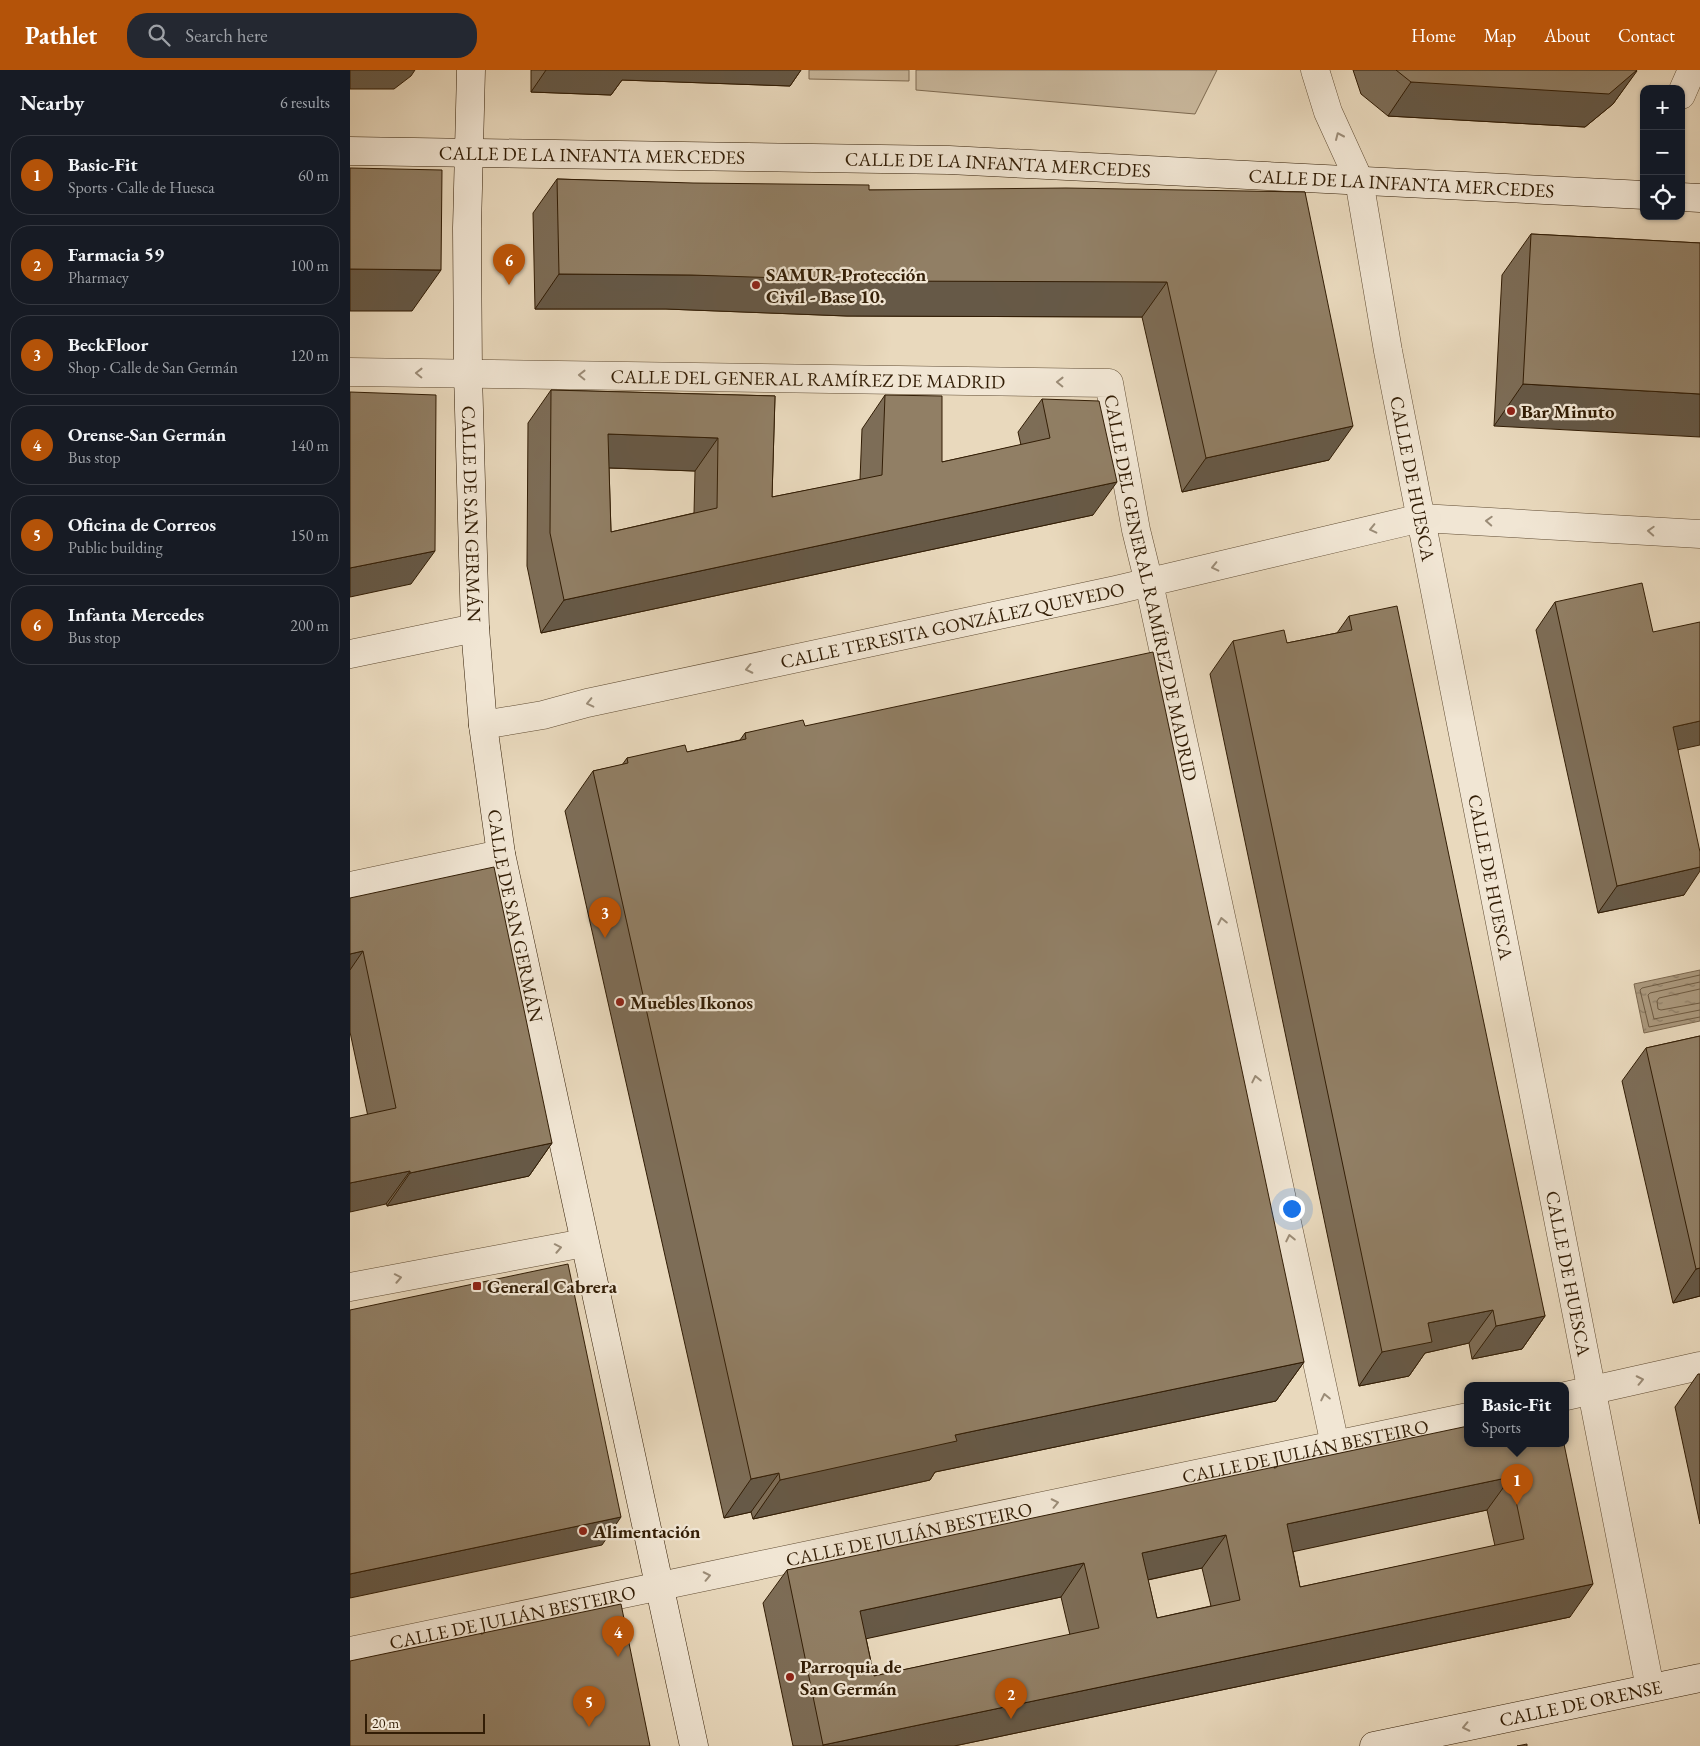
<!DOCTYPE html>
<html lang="en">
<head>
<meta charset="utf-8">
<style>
  body { margin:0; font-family:"EB Garamond",serif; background:#242831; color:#f1f3f6 }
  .controls { position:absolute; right:15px; top:15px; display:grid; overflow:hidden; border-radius:10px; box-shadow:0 1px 4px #0004 }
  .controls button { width:45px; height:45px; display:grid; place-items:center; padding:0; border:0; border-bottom:1px solid #363941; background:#171b24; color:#f1f3f6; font:25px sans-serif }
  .scale { position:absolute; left:15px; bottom:12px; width:120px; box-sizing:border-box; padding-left:5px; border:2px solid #321d05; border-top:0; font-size:14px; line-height:18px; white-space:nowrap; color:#321d05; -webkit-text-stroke:4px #f1e6d4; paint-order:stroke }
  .you { position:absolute; left:941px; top:1138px; width:18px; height:18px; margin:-12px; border:4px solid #fff; border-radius:50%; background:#1a73e8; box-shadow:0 0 0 8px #1a73e833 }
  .badge { display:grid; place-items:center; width:32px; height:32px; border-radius:50%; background:#b45309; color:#fff; font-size:16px; font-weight:700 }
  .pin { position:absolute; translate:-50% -41px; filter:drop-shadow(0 1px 2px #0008) }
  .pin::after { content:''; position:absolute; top:26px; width:18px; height:15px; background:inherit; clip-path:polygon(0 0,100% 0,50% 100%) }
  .popup { position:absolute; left:1114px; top:1312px; width:105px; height:65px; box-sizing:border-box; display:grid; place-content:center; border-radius:10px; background:#171b24; filter:drop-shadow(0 1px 4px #0005); font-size:16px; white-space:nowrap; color:#9ea1a6 }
  .popup b { font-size:19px; color:#f1f3f6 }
  .popup::after { content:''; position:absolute; left:50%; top:100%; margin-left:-10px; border:10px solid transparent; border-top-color:#171b24 }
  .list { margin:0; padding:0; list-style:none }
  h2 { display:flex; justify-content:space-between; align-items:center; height:65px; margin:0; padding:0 20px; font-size:21px }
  h2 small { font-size:16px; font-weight:400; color:#9ea1a6 }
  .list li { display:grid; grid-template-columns:32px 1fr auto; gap:15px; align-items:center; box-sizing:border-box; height:80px; margin:0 10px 10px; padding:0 10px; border:1px solid #363941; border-radius:20px }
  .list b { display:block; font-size:19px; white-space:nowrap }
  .list p { margin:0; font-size:16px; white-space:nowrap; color:#9ea1a6 }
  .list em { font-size:16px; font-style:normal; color:#9ea1a6 }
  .icon { flex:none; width:28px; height:28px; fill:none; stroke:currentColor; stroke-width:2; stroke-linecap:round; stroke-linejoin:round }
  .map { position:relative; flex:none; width:1350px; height:1676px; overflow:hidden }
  header { display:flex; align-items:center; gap:30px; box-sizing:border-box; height:70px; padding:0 25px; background:#b45309; color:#fff }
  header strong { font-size:24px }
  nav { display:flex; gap:28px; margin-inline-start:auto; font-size:18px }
  .search { width:350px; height:45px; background:#242831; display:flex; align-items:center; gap:12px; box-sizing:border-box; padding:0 18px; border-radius:20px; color:#9ea1a6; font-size:19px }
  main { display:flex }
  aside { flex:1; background:#171b24 }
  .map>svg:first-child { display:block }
</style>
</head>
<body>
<header>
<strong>Pathlet</strong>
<div class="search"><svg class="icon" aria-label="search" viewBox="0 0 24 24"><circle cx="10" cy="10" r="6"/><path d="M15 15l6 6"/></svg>Search here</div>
<nav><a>Home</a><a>Map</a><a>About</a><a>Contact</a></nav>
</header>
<main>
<aside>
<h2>Nearby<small>6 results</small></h2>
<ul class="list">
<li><span class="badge">1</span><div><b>Basic-Fit</b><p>Sports · Calle de Huesca</p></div><em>60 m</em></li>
<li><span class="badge">2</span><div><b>Farmacia 59</b><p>Pharmacy</p></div><em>100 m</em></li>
<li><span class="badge">3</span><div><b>BeckFloor</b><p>Shop · Calle de San Germán</p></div><em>120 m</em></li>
<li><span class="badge">4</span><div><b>Orense-San Germán</b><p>Bus stop</p></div><em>140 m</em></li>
<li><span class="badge">5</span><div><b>Oficina de Correos</b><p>Public building</p></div><em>150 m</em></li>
<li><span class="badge">6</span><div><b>Infanta Mercedes</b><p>Bus stop</p></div><em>200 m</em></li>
</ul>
</aside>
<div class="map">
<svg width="1350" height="1676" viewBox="0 0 1350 1676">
  <defs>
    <pattern id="water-ripples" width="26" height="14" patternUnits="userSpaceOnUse" patternTransform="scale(1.25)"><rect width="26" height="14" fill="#ab997e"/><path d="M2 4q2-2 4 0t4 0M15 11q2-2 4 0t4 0" fill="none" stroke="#8c7c65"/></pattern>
  </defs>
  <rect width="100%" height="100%" fill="#e9d9bd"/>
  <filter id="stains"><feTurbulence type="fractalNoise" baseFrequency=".004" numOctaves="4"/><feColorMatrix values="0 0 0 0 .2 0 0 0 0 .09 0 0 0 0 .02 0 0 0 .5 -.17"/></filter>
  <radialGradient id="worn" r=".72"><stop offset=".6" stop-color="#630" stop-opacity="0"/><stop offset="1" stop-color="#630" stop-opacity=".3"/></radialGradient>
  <!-- green -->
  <path fill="#cab99e" stroke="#7e6b52" d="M459,0H559V11L459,9Z
    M566,0H867L845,44L566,20Z"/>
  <!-- water -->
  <path fill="url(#water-ripples)" stroke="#7b674e" d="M1350,900V951L1294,963L1284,914Z"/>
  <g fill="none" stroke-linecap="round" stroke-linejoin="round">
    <!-- shore -->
    <path stroke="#6e5b42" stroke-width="1" d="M1350,905L1292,918L1290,920L1299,957L1350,947
      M1350,912L1300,923L1298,925L1304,949L1350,940
      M1350,919L1309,928L1307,931L1308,939L1311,940L1350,933"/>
    <!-- street casing -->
    <g stroke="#604c33" stroke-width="29">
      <g id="street">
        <path id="s1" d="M965,0L978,42L1009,110L1038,281L1300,1618"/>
        <path d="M1331,25L1342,0"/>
        <path id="s2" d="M0,302L759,313L786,460L799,513L985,1375"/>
        <path d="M0,584L125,558"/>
        <path id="s3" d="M133,655L193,645L237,633L766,520L1071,448L1350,464"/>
        <path d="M0,816L151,784"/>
        <path d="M0,1217L234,1173"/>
        <path d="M1216,1326L1350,1296"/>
        <path id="s4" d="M0,1581L1118,1347"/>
      </g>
    </g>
    <!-- secondary casing -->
    <g stroke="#321d05" stroke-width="29">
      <g id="secondary">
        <path id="s5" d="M121,0L117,158L118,303L125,558L133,655L151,784L344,1676"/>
        <path id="s6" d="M0,81L599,90L1294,125"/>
        <path d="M1331,127L1350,128"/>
        <path id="s7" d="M1024,1676L1350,1608"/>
      </g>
    </g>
    <!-- street -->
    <use href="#street" stroke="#f1e6d4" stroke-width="28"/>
    <!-- secondary -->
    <use href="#secondary" stroke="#f1e6d4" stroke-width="28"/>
  </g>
  <!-- wall -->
  <path fill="#7d6d57" stroke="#321d05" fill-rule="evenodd" d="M181,0H451L440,16L272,10L261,25L181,22Z
    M1003,0H1287L1263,34L1235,57L1038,46L1011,24Z
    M207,109L519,120L955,122L979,390L832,422L792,247L497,246L316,239H185L183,143Z
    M1181,164L1350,173L1144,356L1152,205Z
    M201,320L425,326L422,427L510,410L512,359L535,325L592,392L671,375L668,362L692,329L743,445L191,563L177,496L178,353ZM259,398L345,401L344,443L261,462Z
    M1205,532L1328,680L1334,825L1248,843L1186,560Z
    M999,546L1195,1246L1172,1279L1122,1289L1119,1273L1075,1283L1059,1306L1009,1316L860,604L883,571L937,573L987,563Z
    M455,656L954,1292L926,1331L585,1402L580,1410L403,1449L401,1442L374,1448L215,741L243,701L272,695L277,688L337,682L390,670L395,663Z
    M0,828L202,1073L179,1106L37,1136L0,962Z
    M1350,966V1226L1323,1233L1272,1011L1296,978Z
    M1348,1304H1350V1454L1325,1337Z
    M1214,1374L1220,1547L604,1676H443L413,1533L437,1500ZM1137,1440L1145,1476L950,1517L943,1481ZM852,1498L861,1536L807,1548L798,1510ZM711,1527L720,1565L524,1606L516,1568Z"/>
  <!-- shaded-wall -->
  <path fill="#665947" stroke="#321d05" d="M0,0H65L61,6L44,19H0Z
    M196,0H451L440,16L272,10L261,25L181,22Z
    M1287,1L1263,34L1235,57L1038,46L1061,12Z
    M0,199L91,200L62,241H0Z
    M209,204L341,205L817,212L792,247L497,246L316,239H185Z
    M1173,314L1350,324V367L1144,356Z
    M1003,356L979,390L832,422L856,388Z
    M258,364L368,368L345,401L235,397Z
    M767,412L743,445L191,563L214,530Z
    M85,481L61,514L0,527V498Z
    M1350,651V675L1303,685L1323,657Z
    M1350,797V801L1334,825L1248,843L1267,816Z
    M13,881L0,900V884Z
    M202,1073L179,1106L37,1136L60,1103Z
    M60,1101L36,1134L0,1142V1113Z
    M1350,1198V1226L1323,1233L1346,1199Z
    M1143,1240L1119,1273L1075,1283L1059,1306L1009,1316L1032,1282L1078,1253Z
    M1195,1246L1172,1279L1122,1289L1146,1256Z
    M954,1292L926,1331L585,1402L580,1410L403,1449L430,1410L605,1365Z
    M429,1403L401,1442L374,1448L401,1409Z
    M1161,1407L1137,1440L914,1488L937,1454Z
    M271,1447L252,1475L0,1528V1504Z
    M876,1465L852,1498L769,1516L792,1483Z
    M734,1493L711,1527L487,1575L510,1541Z
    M1243,1514L1220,1547L604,1676H473V1675Z"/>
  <!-- building -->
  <path fill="#917f65" stroke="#321d05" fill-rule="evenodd" d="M1046,0H1287L1259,24L1061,12Z
    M0,98L92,100L91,200L0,199Z
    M207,109L343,113L519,115V120L716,118L955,122L1003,356L856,388L817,212L521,211L341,205L209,204Z
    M1181,164L1350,173V324L1173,314Z
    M201,320L425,326L422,427L532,405L535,325L592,326V392L700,368L692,329L749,331L767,412L214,530L200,463ZM258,364L368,368L367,438L261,462Z
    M0,322L86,325L85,481L0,498Z
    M1292,513L1303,562L1350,552V651L1323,657L1350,782V797L1267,816L1205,532Z
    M1047,536L1195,1246L1146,1256L1143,1240L1078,1253L1082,1272L1032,1282L883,571L934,560L937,573L1002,560L999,546Z
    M803,582L954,1292L605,1365L607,1371L430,1410L429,1403L401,1409L243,701L278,693L277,688L335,675L337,682L396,669L395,663L453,650L455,656Z
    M144,797L202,1073L60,1103V1101L0,1113V1048L46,1038L13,881L0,884V828Z
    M1350,966V1198L1346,1199L1296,978Z
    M218,1194L271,1447L0,1504V1240Z
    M1118,1356V1374H1214L1243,1514L473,1675L437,1500ZM1161,1407L1174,1469L950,1517L937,1454ZM876,1465L890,1530L807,1548L792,1483ZM734,1493L749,1558L524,1606L510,1541Z
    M271,1534L300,1676H0V1591Z
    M1177,1674V1676H1167Z"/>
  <!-- one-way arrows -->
  <defs><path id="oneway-chevron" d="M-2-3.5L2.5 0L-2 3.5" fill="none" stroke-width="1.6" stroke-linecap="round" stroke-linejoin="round" transform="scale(1.25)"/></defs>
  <g stroke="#9b8c77">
    <use href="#oneway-chevron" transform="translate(989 66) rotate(-114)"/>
    <use href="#oneway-chevron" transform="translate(69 303) rotate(-179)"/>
    <use href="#oneway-chevron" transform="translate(232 305) rotate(-179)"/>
    <use href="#oneway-chevron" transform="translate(710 312) rotate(-179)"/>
    <use href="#oneway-chevron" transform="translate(1139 451) rotate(-177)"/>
    <use href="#oneway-chevron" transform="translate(1023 459) rotate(167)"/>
    <use href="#oneway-chevron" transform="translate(1301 461) rotate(-177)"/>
    <use href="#oneway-chevron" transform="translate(865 497) rotate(167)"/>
    <use href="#oneway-chevron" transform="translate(399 599) rotate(168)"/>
    <use href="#oneway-chevron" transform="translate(240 633) rotate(167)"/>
    <use href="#oneway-chevron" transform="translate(872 851) rotate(-102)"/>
    <use href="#oneway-chevron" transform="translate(906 1009) rotate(-102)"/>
    <use href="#oneway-chevron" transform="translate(940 1168) rotate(-102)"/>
    <use href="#oneway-chevron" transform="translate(208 1178) rotate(-11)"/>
    <use href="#oneway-chevron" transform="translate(48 1208) rotate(-11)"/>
    <use href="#oneway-chevron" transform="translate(1290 1310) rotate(-12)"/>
    <use href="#oneway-chevron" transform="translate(975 1327) rotate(-102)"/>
    <use href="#oneway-chevron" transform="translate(705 1433) rotate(-12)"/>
    <use href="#oneway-chevron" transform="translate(357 1506) rotate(-12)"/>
    <use href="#oneway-chevron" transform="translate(1116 1657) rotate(168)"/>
  </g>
  <!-- markers -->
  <g fill="#8f2418" stroke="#f1e6d4" stroke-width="2">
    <circle cx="406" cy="215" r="5"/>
    <circle cx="1161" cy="341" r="5"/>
    <circle cx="270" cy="932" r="5"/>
    <rect x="122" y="1211" width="10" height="10" rx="2.5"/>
    <circle cx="233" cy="1461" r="5"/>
    <circle cx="440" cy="1607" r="5"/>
  </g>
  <g text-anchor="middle" stroke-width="4.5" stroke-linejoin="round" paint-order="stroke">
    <!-- street labels -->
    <g font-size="19" fill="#321d05" stroke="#f1e6d4">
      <text dy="7" stroke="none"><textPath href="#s6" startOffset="242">CALLE DE LA INFANTA MERCEDES</textPath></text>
      <text dy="7" stroke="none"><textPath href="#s6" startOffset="648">CALLE DE LA INFANTA MERCEDES</textPath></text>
      <text dy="7" stroke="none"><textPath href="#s6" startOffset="1052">CALLE DE LA INFANTA MERCEDES</textPath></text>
      <text dy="7" stroke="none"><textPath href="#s2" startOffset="458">CALLE DEL GENERAL RAMÍREZ DE MADRID</textPath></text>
      <text dy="7" stroke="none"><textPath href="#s1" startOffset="422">CALLE DE HUESCA</textPath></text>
      <text dy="7" stroke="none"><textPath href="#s5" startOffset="444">CALLE DE SAN GERMÁN</textPath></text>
      <text dy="7" stroke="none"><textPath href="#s2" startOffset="968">CALLE DEL GENERAL RAMÍREZ DE MADRID</textPath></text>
      <text dy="7" stroke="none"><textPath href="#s3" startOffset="480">CALLE TERESITA GONZÁLEZ QUEVEDO</textPath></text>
      <text dy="7" stroke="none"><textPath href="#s1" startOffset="828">CALLE DE HUESCA</textPath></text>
      <text dy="7" stroke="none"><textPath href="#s5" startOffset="849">CALLE DE SAN GERMÁN</textPath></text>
      <text dy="7" stroke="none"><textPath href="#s1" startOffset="1232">CALLE DE HUESCA</textPath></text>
      <text dy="7" stroke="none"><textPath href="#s4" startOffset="976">CALLE DE JULIÁN BESTEIRO</textPath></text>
      <text dy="7" stroke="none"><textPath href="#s4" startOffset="571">CALLE DE JULIÁN BESTEIRO</textPath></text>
      <text dy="7" stroke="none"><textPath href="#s4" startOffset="166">CALLE DE JULIÁN BESTEIRO</textPath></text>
      <text dy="7" stroke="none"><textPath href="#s7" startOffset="211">CALLE DE ORENSE</textPath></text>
    </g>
    <!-- poi labels -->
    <g font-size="19" font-weight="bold" fill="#321d05" stroke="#f1e6d4" text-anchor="start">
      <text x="416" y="211">SAMUR-Protección<tspan x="416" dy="22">Civil - Base 10.</tspan></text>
      <text x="1171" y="348">Bar Minuto</text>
      <text x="280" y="939">Muebles Ikonos</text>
      <text x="137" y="1223">General Cabrera</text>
      <text x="243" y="1468">Alimentación</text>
      <text x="450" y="1603">Parroquia de<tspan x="450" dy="22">San Germán</tspan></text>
    </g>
  </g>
  <rect width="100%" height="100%" filter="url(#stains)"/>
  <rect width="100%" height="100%" fill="url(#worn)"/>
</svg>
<div class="controls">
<button>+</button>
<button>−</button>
<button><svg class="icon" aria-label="locate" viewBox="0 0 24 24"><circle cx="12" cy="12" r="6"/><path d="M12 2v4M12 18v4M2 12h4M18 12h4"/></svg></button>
</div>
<div class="scale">20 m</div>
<div class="you"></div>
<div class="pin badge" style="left:1167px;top:1435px">1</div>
<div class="popup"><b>Basic-Fit</b>Sports</div>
<div class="pin badge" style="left:661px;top:1649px">2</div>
<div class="pin badge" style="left:255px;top:868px">3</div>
<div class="pin badge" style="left:268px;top:1587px">4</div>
<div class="pin badge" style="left:239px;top:1657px">5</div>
<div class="pin badge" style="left:159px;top:215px">6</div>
</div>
</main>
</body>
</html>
